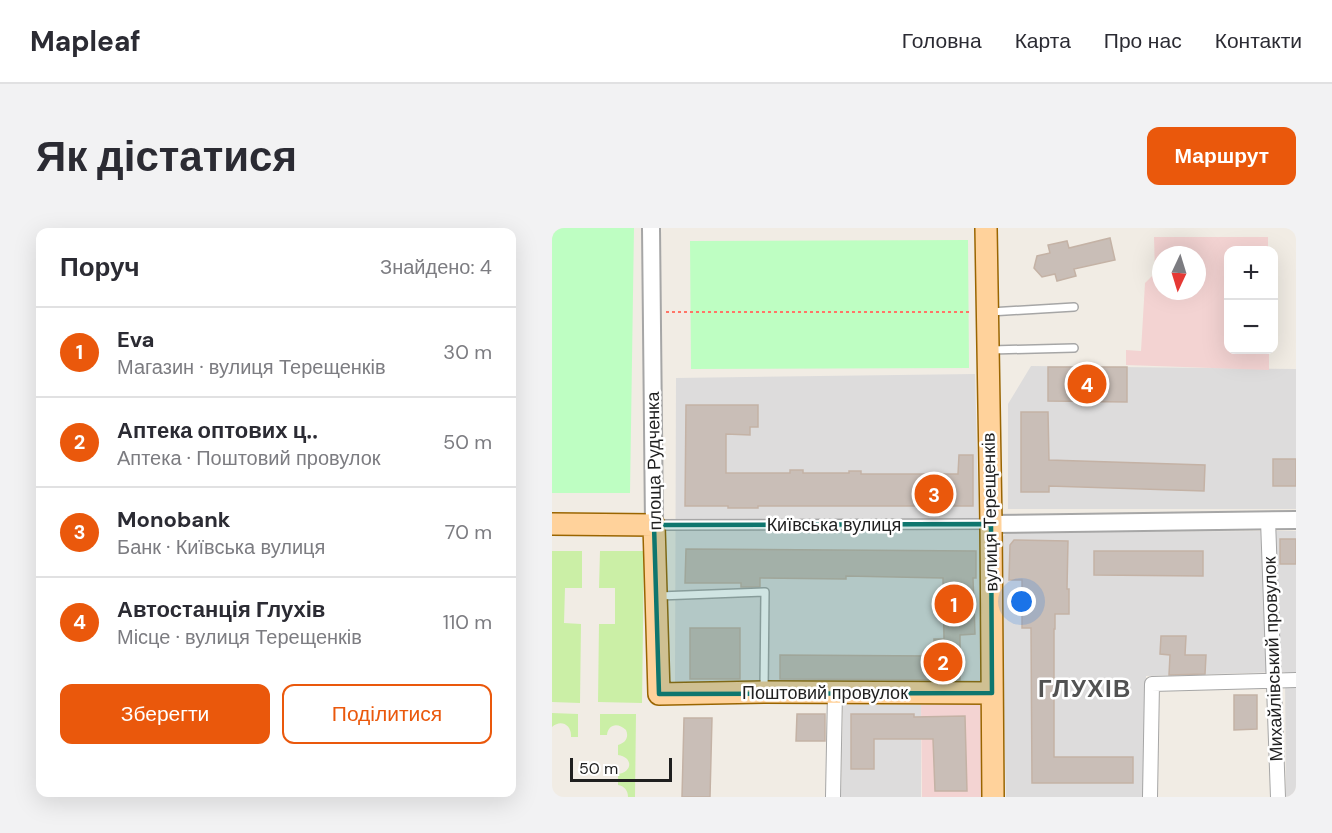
<!DOCTYPE html>
<html lang="uk">
<head>
<meta charset="utf-8">
<style>
  body { margin:0; font-family:"DM Sans",sans-serif; background:#f2f2f3; color:#2b2b33 }
  .controls { position:absolute; right:18px; top:18px; display:grid; overflow:hidden; border-radius:12px; box-shadow:0 6px 24px #0002 }
  .controls button { width:54px; height:54px; display:grid; place-items:center; padding:0; border:0; border-bottom:2px solid #e1e1e2; background:#fff; color:#2b2b33; font:30px sans-serif }
  .compass { position:absolute; left:600px; top:18px; width:54px; height:54px; border-radius:50%; background:#fff; box-shadow:0 6px 24px #0002; rotate:184deg }
  .scale { position:absolute; left:18px; bottom:15px; width:102px; box-sizing:border-box; padding-left:6px; border:3px solid #1f1f1f; border-top:0; font-size:16px; line-height:21px; white-space:nowrap; color:#1f1f1f; -webkit-text-stroke:4px #fff; paint-order:stroke }
  .you { position:absolute; left:470px; top:374px; width:21px; height:21px; margin:-15px; border:4px solid #fff; border-radius:50%; background:#1a73e8; box-shadow:0 0 0 9px #1a73e833 }
  .badge { display:grid; place-items:center; width:39px; height:39px; border-radius:50%; background:#ea580c; color:#fff; font-size:20px; font-weight:700 }
  .pin { position:absolute; translate:-50% -50%; border:3px solid #fff; box-shadow:0 2px 6px #0006 }
  .list { margin:0; padding:0; list-style:none }
  h2 { display:flex; justify-content:space-between; align-items:center; height:78px; margin:0; padding:0 24px; font-size:26px }
  h2 small { font-size:20px; font-weight:400; color:#7c7c81 }
  .list li { display:grid; grid-template-columns:39px 1fr auto; gap:18px; align-items:center; box-sizing:border-box; height:90px; padding:0 24px; border-top:2px solid #e1e1e2 }
  .list b { display:block; font-size:22px; white-space:nowrap }
  .list p { margin:0; font-size:20px; white-space:nowrap; color:#7c7c81 }
  .list em { font-size:20px; font-style:normal; color:#7c7c81 }
  .actions { display:flex; gap:12px; padding:18px 24px }
  .actions a { flex:1; padding:14px 0; border:2px solid #ea580c; border-radius:12px; text-align:center; font-size:21px; color:#ea580c }
  .actions .main { background:#ea580c; color:#fff }
  .map { position:relative; flex:none; width:744px; height:569px; overflow:hidden; border-radius:12px }
  header { display:flex; align-items:center; gap:36px; box-sizing:border-box; height:84px; padding:0 30px; background:#fff; border-bottom:2px solid #e1e1e2 }
  header strong { font-size:28px }
  nav { display:flex; gap:33px; margin-inline-start:auto; font-size:21px }
  .intro { display:flex; align-items:center; justify-content:space-between; box-sizing:border-box; height:144px; padding:0 36px }
  h1 { margin:0; font-size:42px }
  .button { padding:15px 27px; border-radius:12px; background:#ea580c; color:#fff; font-size:21px; font-weight:700 }
  main { display:flex; gap:36px; padding:0 36px }
  aside { flex:1; background:#fff; border-radius:12px; box-shadow:0 6px 24px #0002 }
  .map>svg:first-child { display:block }
</style>
</head>
<body>
<header>
<strong>Mapleaf</strong>
<nav><a>Головна</a><a>Карта</a><a>Про нас</a><a>Контакти</a></nav>
</header>
<div class="intro"><h1>Як дістатися</h1><a class="button">Маршрут</a></div>
<main>
<aside>
<h2>Поруч<small>Знайдено: 4</small></h2>
<ul class="list">
<li><span class="badge">1</span><div><b>Eva</b><p>Магазин · вулиця Терещенків</p></div><em>30 m</em></li>
<li><span class="badge">2</span><div><b>Аптека оптових ц‥</b><p>Аптека · Поштовий провулок</p></div><em>50 m</em></li>
<li><span class="badge">3</span><div><b>Monobank</b><p>Банк · Київська вулиця</p></div><em>70 m</em></li>
<li><span class="badge">4</span><div><b>Автостанція Глухів</b><p>Місце · вулиця Терещенків</p></div><em>110 m</em></li>
</ul>
<div class="actions"><a class="main">Зберегти</a><a>Поділитися</a></div>
</aside>
<div class="map">
<svg width="744" height="569" viewBox="0 0 744 569">
  <rect width="100%" height="100%" fill="#f1ece4"/>
  <!-- residential -->
  <path fill="#dddcdc" d="M479,138L744,141V281H456V176Z
    M423,146L431,457L123,455L124,150Z
    M744,303V569H734L733,444L594,448L592,569H454L448,312L455,304Z
    M291,477H369V569H289Z"/>
  <!-- commercial -->
  <path fill="#f3d3d2" fill-rule="evenodd" d="M602,9H716V22H676V122H717V142L574,137V122L589,123L593,55L603,45ZM609,27H645V63H609Z
    M431,476L430,569H370L369,477Z"/>
  <!-- grass -->
  <path fill="#cbefa6" d="M0,323H30V360H13L12,395L29,396L28,475L0,474Z
    M48,323H92L90,475L46,474L47,396H63V360H47Z
    M0,485L26,486V509H19C20,497 9,491 0,499Z
    M48,486H84L83,569H76C76,562 72,558 66,557V546C81,544 81,529 66,527V517C74,515 77,509 74,502C66,494 56,496 55,507H48Z"/>
  <!-- park -->
  <path fill="#befec2" d="M0,0H82L78,265H0Z
    M416,12L417,140L139,141L138,13Z"/>
  <!-- building -->
  <path fill="#c9beb7" stroke="#c4b2a5" stroke-width="1.5" d="M558,10L563,32L522,41L524,48L505,53L503,46L490,49L482,40L485,28L498,25L496,17L515,13L517,20Z
    M496,139H575V174L496,173Z
    M134,177H206V199H198V207L174,206V245H238V242H251V245H297V243H309V246H406L407,227H421V278H206V280H176V278H133Z
    M469,184H496L497,232L653,237L652,263L497,258V264H469Z
    M721,231H744V258H721Z
    M728,311H744V336H728Z
    M462,312L516,313L515,361H517V386H503V401H502V529H581V555H480L479,400H470V352H457L458,317Z
    M134,321L424,323V350H421L423,406L408,407V452L228,451V427L382,428V411H392L391,350L294,348V351L208,350V359H189V355H133Z
    M542,323H651V348L542,347Z
    M138,400H188V451H138Z
    M609,408H634L633,427H654L653,446L617,447L618,427L608,426Z
    M682,467H705V501L682,502Z
    M245,486H273V513H244Z
    M299,486H362V489L413,488L415,563H383L381,511H322V541H299Z
    M132,490H160L158,569H130Z"/>
  <g fill="none" stroke-linecap="round" stroke-linejoin="round">
    <!-- service casing -->
    <g stroke="#a6a6a6" stroke-width="10">
      <path id="service" d="M438,84L522,79
        M439,122L522,120
        M107,368L213,364L212,462"/>
    </g>
    <!-- pedestrian casing -->
    <g stroke="#a6a6a6" stroke-width="12">
      <path id="pedestrian" d="M102,297L439,296"/>
    </g>
    <!-- minor casing -->
    <g stroke="#a6a6a6" stroke-width="16">
      <path id="minor" d="M716,292L726,569
        M281,569L283,465
        M598,569L600,456L744,452"/>
    </g>
    <!-- tertiary casing -->
    <g stroke="#a6a6a6" stroke-width="20">
      <path id="tertiary" d="M99,0L102,297
        M439,296L744,292"/>
    </g>
    <!-- primary casing -->
    <g stroke="#9a6500" stroke-width="24">
      <path id="primary" d="M434,0L439,296L441,569
        M0,296L102,297L107,466L212,464L440,465"/>
    </g>
    <!-- path -->
    <path stroke="#ff7567" stroke-width="2" stroke-dasharray="3 3" stroke-linecap="butt" d="M114,84H417"/>
    <!-- service -->
    <use href="#service" stroke="#fff" stroke-width="7"/>
    <!-- pedestrian -->
    <use href="#pedestrian" stroke="#fff" stroke-width="9"/>
    <!-- minor -->
    <use href="#minor" stroke="#fff" stroke-width="14"/>
    <!-- tertiary -->
    <use href="#tertiary" stroke="#fff" stroke-width="16"/>
    <!-- primary -->
    <use href="#primary" stroke="#ffd29b" stroke-width="21"/>
  </g>
  <!-- marked area -->
  <path fill="#0f766e" fill-opacity="0.2" stroke="#0f766e" stroke-width="4.5" stroke-linejoin="round" d="M439,296L440,465L107,466L102,297Z"/>
  <g text-anchor="middle" stroke-width="5" stroke-linejoin="round" paint-order="stroke">
    <!-- street labels -->
    <g font-size="18" fill="#1f1f1f" stroke="#fff">
      <text transform="translate(102 233) rotate(-91)" y="6">площа Рудченка</text>
      <text transform="translate(438 284) rotate(-91)" y="6">вулиця Терещенків</text>
      <text x="282" y="303">Київська вулиця</text>
      <text transform="translate(721 431) rotate(-92)" y="6">Михайлівський провулок</text>
      <text x="273" y="471">Поштовий провулок</text>
    </g>
    <!-- district labels -->
    <g font-size="24" font-weight="bold" letter-spacing="1.5" fill="#525252" stroke="#fff">
      <text x="533" y="469">ГЛУХІВ</text>
    </g>
  </g>
</svg>
<div class="controls">
<button>+</button>
<button>−</button>
</div>
<svg class="compass" viewBox="-18 -18 36 36"><path d="M0-13l5 13h-10z" fill="#e53935"/><path d="M0 13l5-13h-10z" fill="#7c7c81"/></svg>
<div class="scale">50 m</div>
<div class="you"></div>
<div class="pin badge" style="left:402px;top:376px">1</div>
<div class="pin badge" style="left:391px;top:434px">2</div>
<div class="pin badge" style="left:382px;top:266px">3</div>
<div class="pin badge" style="left:535px;top:156px">4</div>
</div>
</main>
</body>
</html>
